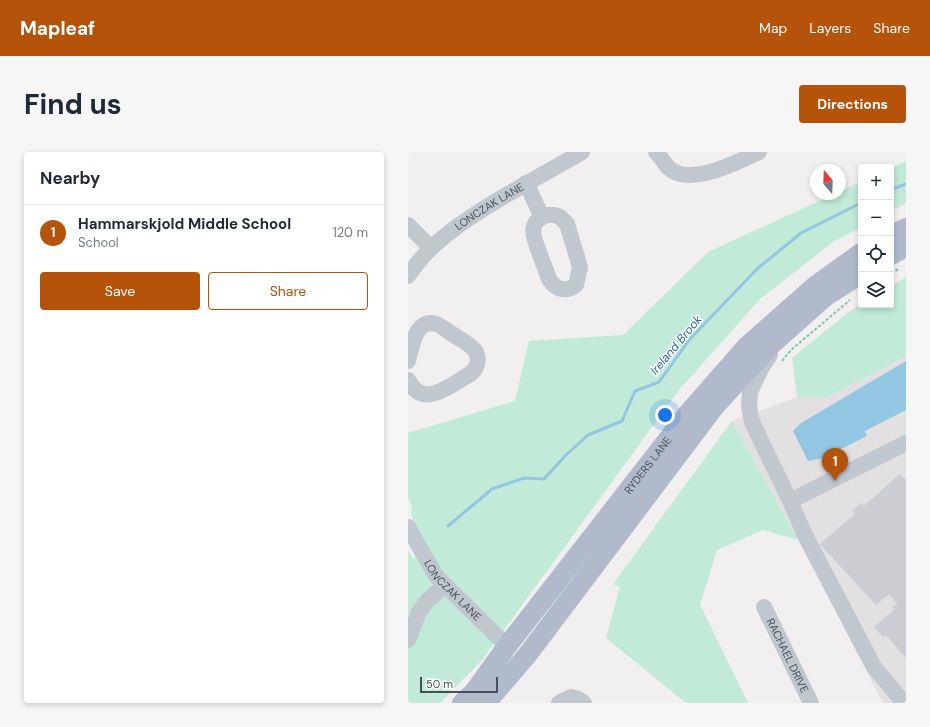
<!DOCTYPE html>
<html lang="en">
<head>
<meta charset="utf-8">
<style>
  body { margin:0; font-family:"DM Sans",sans-serif; background:#f6f6f7; color:#1f2937 }
  .controls { position:absolute; right:12px; top:12px; display:grid; overflow:hidden; border-radius:4px; box-shadow:0 2px 6px #0003 }
  .controls button { width:36px; height:36px; display:grid; place-items:center; padding:0; border:0; border-bottom:1px solid #e0e1e3; background:#fff; color:#1f2937; font:20px sans-serif }
  .compass { position:absolute; left:402px; top:12px; width:36px; height:36px; border-radius:50%; background:#fff; box-shadow:0 2px 6px #0003; rotate:341deg }
  .scale { position:absolute; left:12px; bottom:10px; width:78px; box-sizing:border-box; padding-left:4px; border:2px solid #494f5a; border-top:0; font-size:11px; line-height:14px; white-space:nowrap; color:#494f5a; -webkit-text-stroke:3px #fff; paint-order:stroke }
  .you { position:absolute; left:257px; top:263px; width:14px; height:14px; margin:-10px; border:3px solid #fff; border-radius:50%; background:#1a73e8; box-shadow:0 0 0 6px #1a73e833 }
  .badge { display:grid; place-items:center; width:26px; height:26px; border-radius:50%; background:#b45309; color:#fff; font-size:13px; font-weight:700 }
  .pin { position:absolute; translate:-50% -33px; filter:drop-shadow(0 1px 2px #0008) }
  .pin::after { content:''; position:absolute; top:21px; width:14px; height:12px; background:inherit; clip-path:polygon(0 0,100% 0,50% 100%) }
  .list { margin:0; padding:0; list-style:none }
  h2 { display:flex; justify-content:space-between; align-items:center; height:52px; margin:0; padding:0 16px; font-size:17px }
  h2 small { font-size:13px; font-weight:400; color:#747a83 }
  .list li { display:grid; grid-template-columns:26px 1fr auto; gap:12px; align-items:center; box-sizing:border-box; height:56px; padding:0 16px; border-top:1px solid #e0e1e3 }
  .list b { display:block; font-size:15px; white-space:nowrap }
  .list p { margin:0; font-size:13px; white-space:nowrap; color:#747a83 }
  .list em { font-size:13px; font-style:normal; color:#747a83 }
  .actions { display:flex; gap:8px; padding:12px 16px }
  .actions a { flex:1; padding:9px 0; border:1px solid #b45309; border-radius:4px; text-align:center; font-size:14px; color:#b45309 }
  .actions .main { background:#b45309; color:#fff }
  .icon { flex:none; width:22px; height:22px; fill:none; stroke:currentColor; stroke-width:2; stroke-linecap:round; stroke-linejoin:round }
  .map { position:relative; flex:none; width:498px; height:551px; overflow:hidden; border-radius:4px }
  header { display:flex; align-items:center; gap:24px; box-sizing:border-box; height:56px; padding:0 20px; background:#b45309; color:#fff }
  header strong { font-size:19px }
  nav { display:flex; gap:22px; margin-inline-start:auto; font-size:14px }
  .intro { display:flex; align-items:center; justify-content:space-between; box-sizing:border-box; height:96px; padding:0 24px }
  h1 { margin:0; font-size:28px }
  .button { padding:10px 18px; border-radius:4px; background:#b45309; color:#fff; font-size:14px; font-weight:700 }
  main { display:flex; gap:24px; padding:0 24px }
  aside { flex:1; background:#fff; border-radius:4px; box-shadow:0 2px 6px #0003 }
  .map>svg:first-child { display:block }
</style>
</head>
<body>
<header>
<strong>Mapleaf</strong>
<nav><a>Map</a><a>Layers</a><a>Share</a></nav>
</header>
<div class="intro"><h1>Find us</h1><a class="button">Directions</a></div>
<main>
<aside>
<h2>Nearby<small></small></h2>
<ul class="list">
<li><span class="badge">1</span><div><b>Hammarskjold Middle School</b><p>School</p></div><em>120 m</em></li>
</ul>
<div class="actions"><a class="main">Save</a><a>Share</a></div>
</aside>
<div class="map">
<svg width="498" height="551" viewBox="0 0 498 551">
  <rect width="100%" height="100%" fill="#f1efef"/>
  <!-- education -->
  <path fill="#e2e0e0" d="M498,204V551H475L390,388L324,269L389,245H420Z"/>
  <!-- green -->
  <path fill="#c1ead8" d="M498,9V51L483,59V16Z
    M453,30V75L425,90L352,147L271,238L74,508L32,551H0V398L7,409L3,351L0,346V281L107,249L121,189L215,183L300,100L426,42H432V39Z
    M498,125V204L420,245H389L384,206L442,159L453,152L483,153V134Z
    M324,269L390,388L355,378L309,398L292,453L340,551H278L198,486L212,435L205,432Z"/>
  <!-- water -->
  <path fill="#93c6e3" d="M498,209V258L457,279L459,284L415,306L400,309L385,279L393,271Z"/>
  <g fill="none" stroke-linecap="round" stroke-linejoin="round">
    <!-- stream -->
    <path stroke="#93c6e3" stroke-width="3" d="M483,38L498,32
      M40,374L84,337L116,326L136,327L157,304L180,283L214,269L227,239L251,230L281,188L349,117L393,81L453,51"/>
  </g>
  <!-- building -->
  <path fill="#cccdd3" stroke="#d3d4d9" d="M492,322L498,328V506L478,483L475,485L466,475L486,458L484,455L489,451L481,442L468,453L412,392L447,362L444,359L453,351L456,354Z"/>
  <g fill="none" stroke-linecap="round" stroke-linejoin="round">
    <!-- path -->
    <path stroke="#7dc5ad" stroke-width="2" stroke-dasharray="3 2" stroke-linecap="butt" d="M483,121L491,117
      M374,209L383,198L442,148"/>
    <!-- minor -->
    <g stroke="#c1c7cf" stroke-width="16">
      <path d="M248,0C253,5 257,13 262,17C283,34 330,10 351,0"/>
      <path d="M118,31L134,65"/>
      <path d="M139,63H147L152,65L159,72L172,115L168,133C157,141 147,137 141,127C138,118 134,109 131,100C125,84 119,70 139,63Z"/>
      <path d="M0,73L23,96"/>
      <path id="s1" d="M0,124C20,93 50,73 80,54C111,35 143,18 174,0"/>
      <path d="M362,203L353,217L342,240L341,255L344,270L382,349"/>
      <path d="M0,209C4,195 7,166 28,172C34,174 40,180 46,183C53,188 64,193 68,200C70,204 70,210 68,215C65,222 55,226 49,230C32,240 13,253 0,228"/>
      <path id="s2" d="M0,375L28,424L99,494"/>
      <path id="s3" d="M356,455L403,551"/>
      <path d="M0,488L11,460L19,449L37,433"/>
      <path d="M151,551L163,545L170,547L176,551"/>
      <path d="M496,551L466,515L396,381L382,349L498,291"/>
    </g>
    <!-- major -->
    <g stroke="#b1bacb" stroke-width="20">
      <path d="M483,83L498,76"/>
      <path d="M483,103L498,95"/>
      <path id="s4" d="M54,551L66,540L99,494L282,259L338,195L407,134L453,101"/>
      <path d="M78,551L120,502L307,254L364,192L418,144L453,122"/>
    </g>
  </g>
  <g text-anchor="middle" stroke-width="3" stroke-linejoin="round" paint-order="stroke">
    <!-- street labels -->
    <g font-size="11" fill="#494f5a" stroke="#fff">
      <text dy="4" stroke="none"><textPath href="#s1" startOffset="108">LONCZAK LANE</textPath></text>
      <text dy="4" stroke="none"><textPath href="#s4" startOffset="302">RYDERS LANE</textPath></text>
      <text dy="4" stroke="none"><textPath href="#s2" startOffset="78">LONCZAK LANE</textPath></text>
      <text dy="4" stroke="none"><textPath href="#s3" startOffset="54">RACHAEL DRIVE</textPath></text>
    </g>
    <!-- water labels -->
    <g font-size="12" font-style="italic" fill="#1b6c9b" stroke="#fff">
      <text transform="translate(268 193) rotate(-50)" y="4">Ireland Brook</text>
    </g>
  </g>
</svg>
<div class="controls">
<button>+</button>
<button>−</button>
<button><svg class="icon" aria-label="locate" viewBox="0 0 24 24"><circle cx="12" cy="12" r="6"/><path d="M12 2v4M12 18v4M2 12h4M18 12h4"/></svg></button>
<button><svg class="icon" aria-label="layers" viewBox="0 0 24 24"><path d="M12 4l9 5-9 5-9-5zM3 14l9 5 9-5"/></svg></button>
</div>
<svg class="compass" viewBox="-18 -18 36 36"><path d="M0-13l5 13h-10z" fill="#e53935"/><path d="M0 13l5-13h-10z" fill="#747a83"/></svg>
<div class="scale">50 m</div>
<div class="you"></div>
<div class="pin badge" style="left:427px;top:329px">1</div>
</div>
</main>
</body>
</html>
